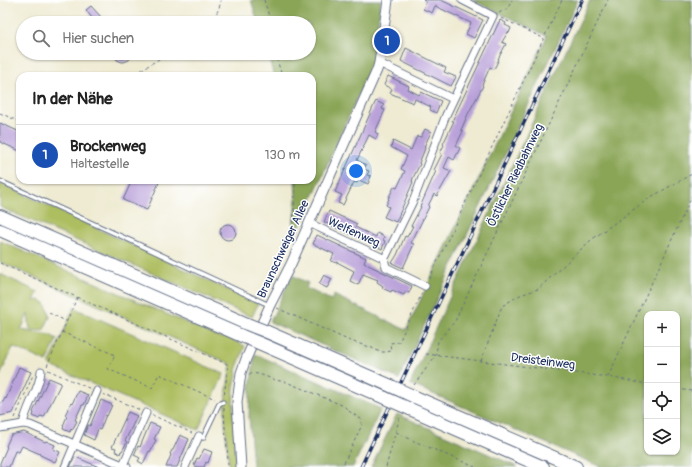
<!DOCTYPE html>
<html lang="de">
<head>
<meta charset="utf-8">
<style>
  body { margin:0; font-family:Pangolin,sans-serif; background:#f6f6f6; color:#222 }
  .controls { position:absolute; right:12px; bottom:12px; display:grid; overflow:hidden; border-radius:8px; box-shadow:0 1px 3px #0004 }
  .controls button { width:36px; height:36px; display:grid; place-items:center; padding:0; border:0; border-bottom:1px solid #e0e0e0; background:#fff; color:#222; font:20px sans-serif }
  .you { position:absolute; left:356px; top:171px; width:14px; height:14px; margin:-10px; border:3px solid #fff; border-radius:50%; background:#1a73e8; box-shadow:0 0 0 6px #1a73e833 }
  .badge { display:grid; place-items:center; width:26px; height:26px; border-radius:50%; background:#ea580c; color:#fff; font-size:13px; font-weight:700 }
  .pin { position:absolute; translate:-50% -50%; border:2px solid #fff; box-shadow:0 1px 4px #0006 }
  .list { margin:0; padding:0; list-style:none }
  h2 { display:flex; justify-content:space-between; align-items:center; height:52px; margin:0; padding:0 16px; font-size:17px }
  h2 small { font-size:13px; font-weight:400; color:#767676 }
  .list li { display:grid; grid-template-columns:26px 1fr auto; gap:12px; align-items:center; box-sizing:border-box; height:60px; padding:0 16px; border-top:1px solid #e0e0e0 }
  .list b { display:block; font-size:15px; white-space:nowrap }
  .list p { margin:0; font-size:13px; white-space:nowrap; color:#767676 }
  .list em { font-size:13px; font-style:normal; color:#767676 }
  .icon { flex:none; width:22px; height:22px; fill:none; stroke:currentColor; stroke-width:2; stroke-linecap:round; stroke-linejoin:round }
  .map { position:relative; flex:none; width:692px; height:467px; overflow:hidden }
  .search { position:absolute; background:#fff; box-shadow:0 1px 3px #0004; left:16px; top:16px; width:300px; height:44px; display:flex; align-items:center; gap:10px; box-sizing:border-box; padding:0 14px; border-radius:22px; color:#767676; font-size:15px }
  .panel { position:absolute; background:#fff; box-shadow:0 1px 3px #0004; left:16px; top:72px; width:300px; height:112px; border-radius:12px }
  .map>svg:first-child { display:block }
</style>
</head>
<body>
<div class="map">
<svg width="692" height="467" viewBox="0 0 692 467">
  <rect width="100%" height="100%" fill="#fff"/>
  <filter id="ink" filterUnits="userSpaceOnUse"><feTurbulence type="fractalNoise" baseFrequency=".025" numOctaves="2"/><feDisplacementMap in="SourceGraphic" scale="8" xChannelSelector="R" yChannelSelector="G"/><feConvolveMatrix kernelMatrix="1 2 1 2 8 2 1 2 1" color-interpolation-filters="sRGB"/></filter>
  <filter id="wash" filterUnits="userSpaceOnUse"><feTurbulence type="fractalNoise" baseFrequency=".012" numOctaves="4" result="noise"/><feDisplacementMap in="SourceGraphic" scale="16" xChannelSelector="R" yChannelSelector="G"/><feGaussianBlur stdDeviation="0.9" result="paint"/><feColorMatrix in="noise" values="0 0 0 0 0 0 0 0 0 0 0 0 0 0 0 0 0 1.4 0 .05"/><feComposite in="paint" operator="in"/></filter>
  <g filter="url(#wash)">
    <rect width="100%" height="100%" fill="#efebd3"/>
    <!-- green -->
    <path fill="#adbe61" stroke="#647660" d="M0,183L258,304L252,317L0,207Z
      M0,241L221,338L222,335L245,346L236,370L237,375L234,387L233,402L236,467H229L225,423V402L231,364L0,262Z
      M0,274L38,292L34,301L39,300L45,303L49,312L50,317L43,331L30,330L28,314L21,330L50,335L57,339L47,362L13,347L0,376Z
      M74,308L224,374L198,430L49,365Z"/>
    <!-- forest -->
    <path fill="#8aa557" stroke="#526a5a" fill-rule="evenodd" d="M251,0H381L372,64L295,237L292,234L296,200L295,180H312V76H274L267,53H309V23H258Z
      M472,0H578L399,379L270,322L292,275L308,283L306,288L331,300L334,295L406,330L547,36Z
      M590,0H692V467H601L410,384L449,299ZM647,314H677V452H647Z
      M255,354L381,409L353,467H253L249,417L250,387Z
      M397,414L518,467H371Z"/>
    <g id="blocks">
      <!-- building -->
      <path fill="#b9a1d9" d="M423,0H441L483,20L474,38L466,34L471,23L435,6L432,13L423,9L426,2Z
        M91,6L101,17L95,22L86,10Z
        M500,20L506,23L505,25L511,28L509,33L508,32L502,42L506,44L498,59H499L494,69L490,67L482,85L483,86L468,114L461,130L463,131L456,146L460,148L454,160L449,157L444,168L451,171L437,196L434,194L428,206L429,207L411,243L414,244L403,268L392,263L397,255L405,236L407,237L413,226H411L421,207H420L436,171L434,170L442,154L440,153L444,145L443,144L454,121H452Z
        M406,48L446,68L444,72L456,77L451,86L401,61Z
        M114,53H132L129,60L124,62H122L117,60Z
        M388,76L409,86L408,89L419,95L421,92L441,101L436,113L430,110L431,107L415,99L413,103L390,93L392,89L384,85Z
        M376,101L384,105L382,109L385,110L375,132L378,134L376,139L369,135L357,160L366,165L364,169L369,171L367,175L371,176L368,184L359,180L357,183L354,182L343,205L338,203L342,195L335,192L339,183L374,105Z
        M0,123L20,132V151L0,142Z
        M425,129L431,132L424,147H425L424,151L419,163L420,164L413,178L412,182H413L396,222L384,217L389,207L386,205L389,199H388L394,187L397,188L405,171L401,169L407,156L391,147L393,141L411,150L417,136L421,137Z
        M132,180H160L147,210L123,200Z
        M329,211L357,224L355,227L376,237L377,233L384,237L383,240L385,241L382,249L324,222Z
        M220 232a8 8 0 1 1 16 0a8 8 0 1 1-16 0Z
        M317,235L366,258L364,263L412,286L409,293L406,291L404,295L392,290L391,292L382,288L383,286L377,282L378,280L363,274L358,285L350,281L354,271L337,262V263L331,261L334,254L313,244Z
        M324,275L332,279L327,288L319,284Z
        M19,367L31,372L13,413L0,416V403L3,402L5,398L6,399Z
        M49,378L61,383L44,417L40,416L39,419L33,416L34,413L33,412Z
        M78,391L88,395L84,405H82L75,420L77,421L72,430L71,429L70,432L63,429L64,426H63L67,416L65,415L71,403L72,404Z
        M101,400L112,405L107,416L106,415L100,430L98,429L94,440L84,435L88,425L90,426Z
        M128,412L137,416L125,441L127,442L122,451H121L120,454L115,451L116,448L112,447Z
        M150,423L160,427L154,439L156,440L150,452L149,451L143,464L138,461L140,458L134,455L138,446L140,447Z
        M24,432L45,442L46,441L55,445L53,449L60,452L55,462L40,455V454L22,446L19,452L15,451L9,467H0V463L7,447L6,446L11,435Z
        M180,435L189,439L177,467H166L171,455L170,454L172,450H173Z
        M204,449L212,452L208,463L206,462L204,467H197L194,465L197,458L199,459Z
        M75,457L78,458L99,467H70Z"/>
    </g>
  </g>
  <g filter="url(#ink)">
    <use href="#blocks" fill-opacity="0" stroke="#657187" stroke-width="1"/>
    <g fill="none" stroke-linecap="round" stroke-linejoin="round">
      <!-- lane casing -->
      <g stroke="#657187" stroke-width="5.5">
        <path id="lane" d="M0,181L125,238L269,305
          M203,438L219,404L223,402"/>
      </g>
      <!-- street casing -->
      <g stroke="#657187" stroke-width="9">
        <path id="street" d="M379,63L453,99
          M309,223L381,257L384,258
          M384,258L386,256L414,199L446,115L493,16L462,0
          M384,258L386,267L425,286
          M23,424C27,405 40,388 41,371
          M0,428L23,424L30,425L127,467
          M123,465L146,413
          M65,467L97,391
          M185,467L199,436"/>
      </g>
      <!-- secondary casing -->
      <g stroke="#657187" stroke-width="11">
        <path id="secondary" d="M241,467L237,402L241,373L246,359L270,305L291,264L377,70L379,63L388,0"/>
      </g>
      <!-- highway casing -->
      <g stroke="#657187" stroke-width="14">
        <path id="highway" d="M0,216L247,324
          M0,230L242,336
          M265,331L391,386
          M259,343L385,398
          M415,397L576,467
          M410,409L543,467"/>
      </g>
      <!-- path -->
      <path stroke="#657187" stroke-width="1" stroke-dasharray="3 3" stroke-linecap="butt" d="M264,0L270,19V23
        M499,13L508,8L512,0
        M501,18L543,38
        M210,23C215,17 220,8 221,0
        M275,53L282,76
        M131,76L169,53
        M0,113L20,122
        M292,241L295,191V180
        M0,263L227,364L228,366L224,397
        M429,279L562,0
        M277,308L350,341L370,347L380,352H386L391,351L390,343L399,342L422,293
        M49,313L66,321
        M62,332L115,355L108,369L152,388L159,374L215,399
        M426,354L608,377L647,384
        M481,361L502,306L520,295L538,289L591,240L651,197L692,174
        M47,366L77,298
        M48,370L91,389
        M249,374C261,371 272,382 284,381L344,406L350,412L361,419L362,425L342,467
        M608,377L692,196
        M414,385L436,355L438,341L455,321L608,0
        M677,389L692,391
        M103,394L140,410
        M224,408C224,428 228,447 228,467
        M152,415L192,433
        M15,418L33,375
        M396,432L414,441L475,467
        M386,467L400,416"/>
      <!-- lane -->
      <use href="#lane" stroke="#fff" stroke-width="3.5"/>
      <!-- street -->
      <use href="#street" stroke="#fff" stroke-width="7"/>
      <!-- secondary -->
      <use href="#secondary" stroke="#fff" stroke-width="9"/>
      <!-- highway -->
      <use href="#highway" stroke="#fff" stroke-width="12"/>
      <!-- rail casing -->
      <g stroke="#1b2f5e" stroke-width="3.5">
        <path id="rail" d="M361,467L582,0"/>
      </g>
      <!-- rail -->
      <use href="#rail" stroke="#fff" stroke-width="2" stroke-dasharray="6" stroke-linecap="butt"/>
      <!-- highway-bridge casing -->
      <g stroke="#657187" stroke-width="14" stroke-linecap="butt">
        <path id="highway-bridge" d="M247,324L265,331
          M242,336L259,343
          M391,386L415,397
          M385,398L410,409"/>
      </g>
      <!-- highway-bridge -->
      <use href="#highway-bridge" stroke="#fff" stroke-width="12"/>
    </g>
  </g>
  <g text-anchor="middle" stroke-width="3" stroke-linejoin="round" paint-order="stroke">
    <!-- street labels -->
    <g font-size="12" fill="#1b2f5e" stroke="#fff">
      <text transform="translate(515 175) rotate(-64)" y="4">Östlicher Riedbahnweg</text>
      <text transform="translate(354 232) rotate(25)" y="4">Welfenweg</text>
      <text transform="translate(283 249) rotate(-65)" y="4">Braunschweiger Allee</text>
      <text transform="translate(543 361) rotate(7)" y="4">Dreisteinweg</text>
    </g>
  </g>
</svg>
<div class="controls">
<button>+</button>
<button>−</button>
<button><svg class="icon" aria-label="locate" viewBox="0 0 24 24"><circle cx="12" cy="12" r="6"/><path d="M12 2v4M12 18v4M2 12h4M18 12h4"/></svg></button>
<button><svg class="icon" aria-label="layers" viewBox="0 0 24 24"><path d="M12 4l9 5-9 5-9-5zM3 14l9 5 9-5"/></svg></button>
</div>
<div class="you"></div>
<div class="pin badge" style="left:387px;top:41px;background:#1a4fb4">1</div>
<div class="search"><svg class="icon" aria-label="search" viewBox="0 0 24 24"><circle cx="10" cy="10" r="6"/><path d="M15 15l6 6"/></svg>Hier suchen</div>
<section class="panel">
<h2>In der Nähe<small></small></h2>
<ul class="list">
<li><span class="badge" style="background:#1a4fb4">1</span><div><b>Brockenweg</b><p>Haltestelle</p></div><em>130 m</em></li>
</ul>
</section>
</div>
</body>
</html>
